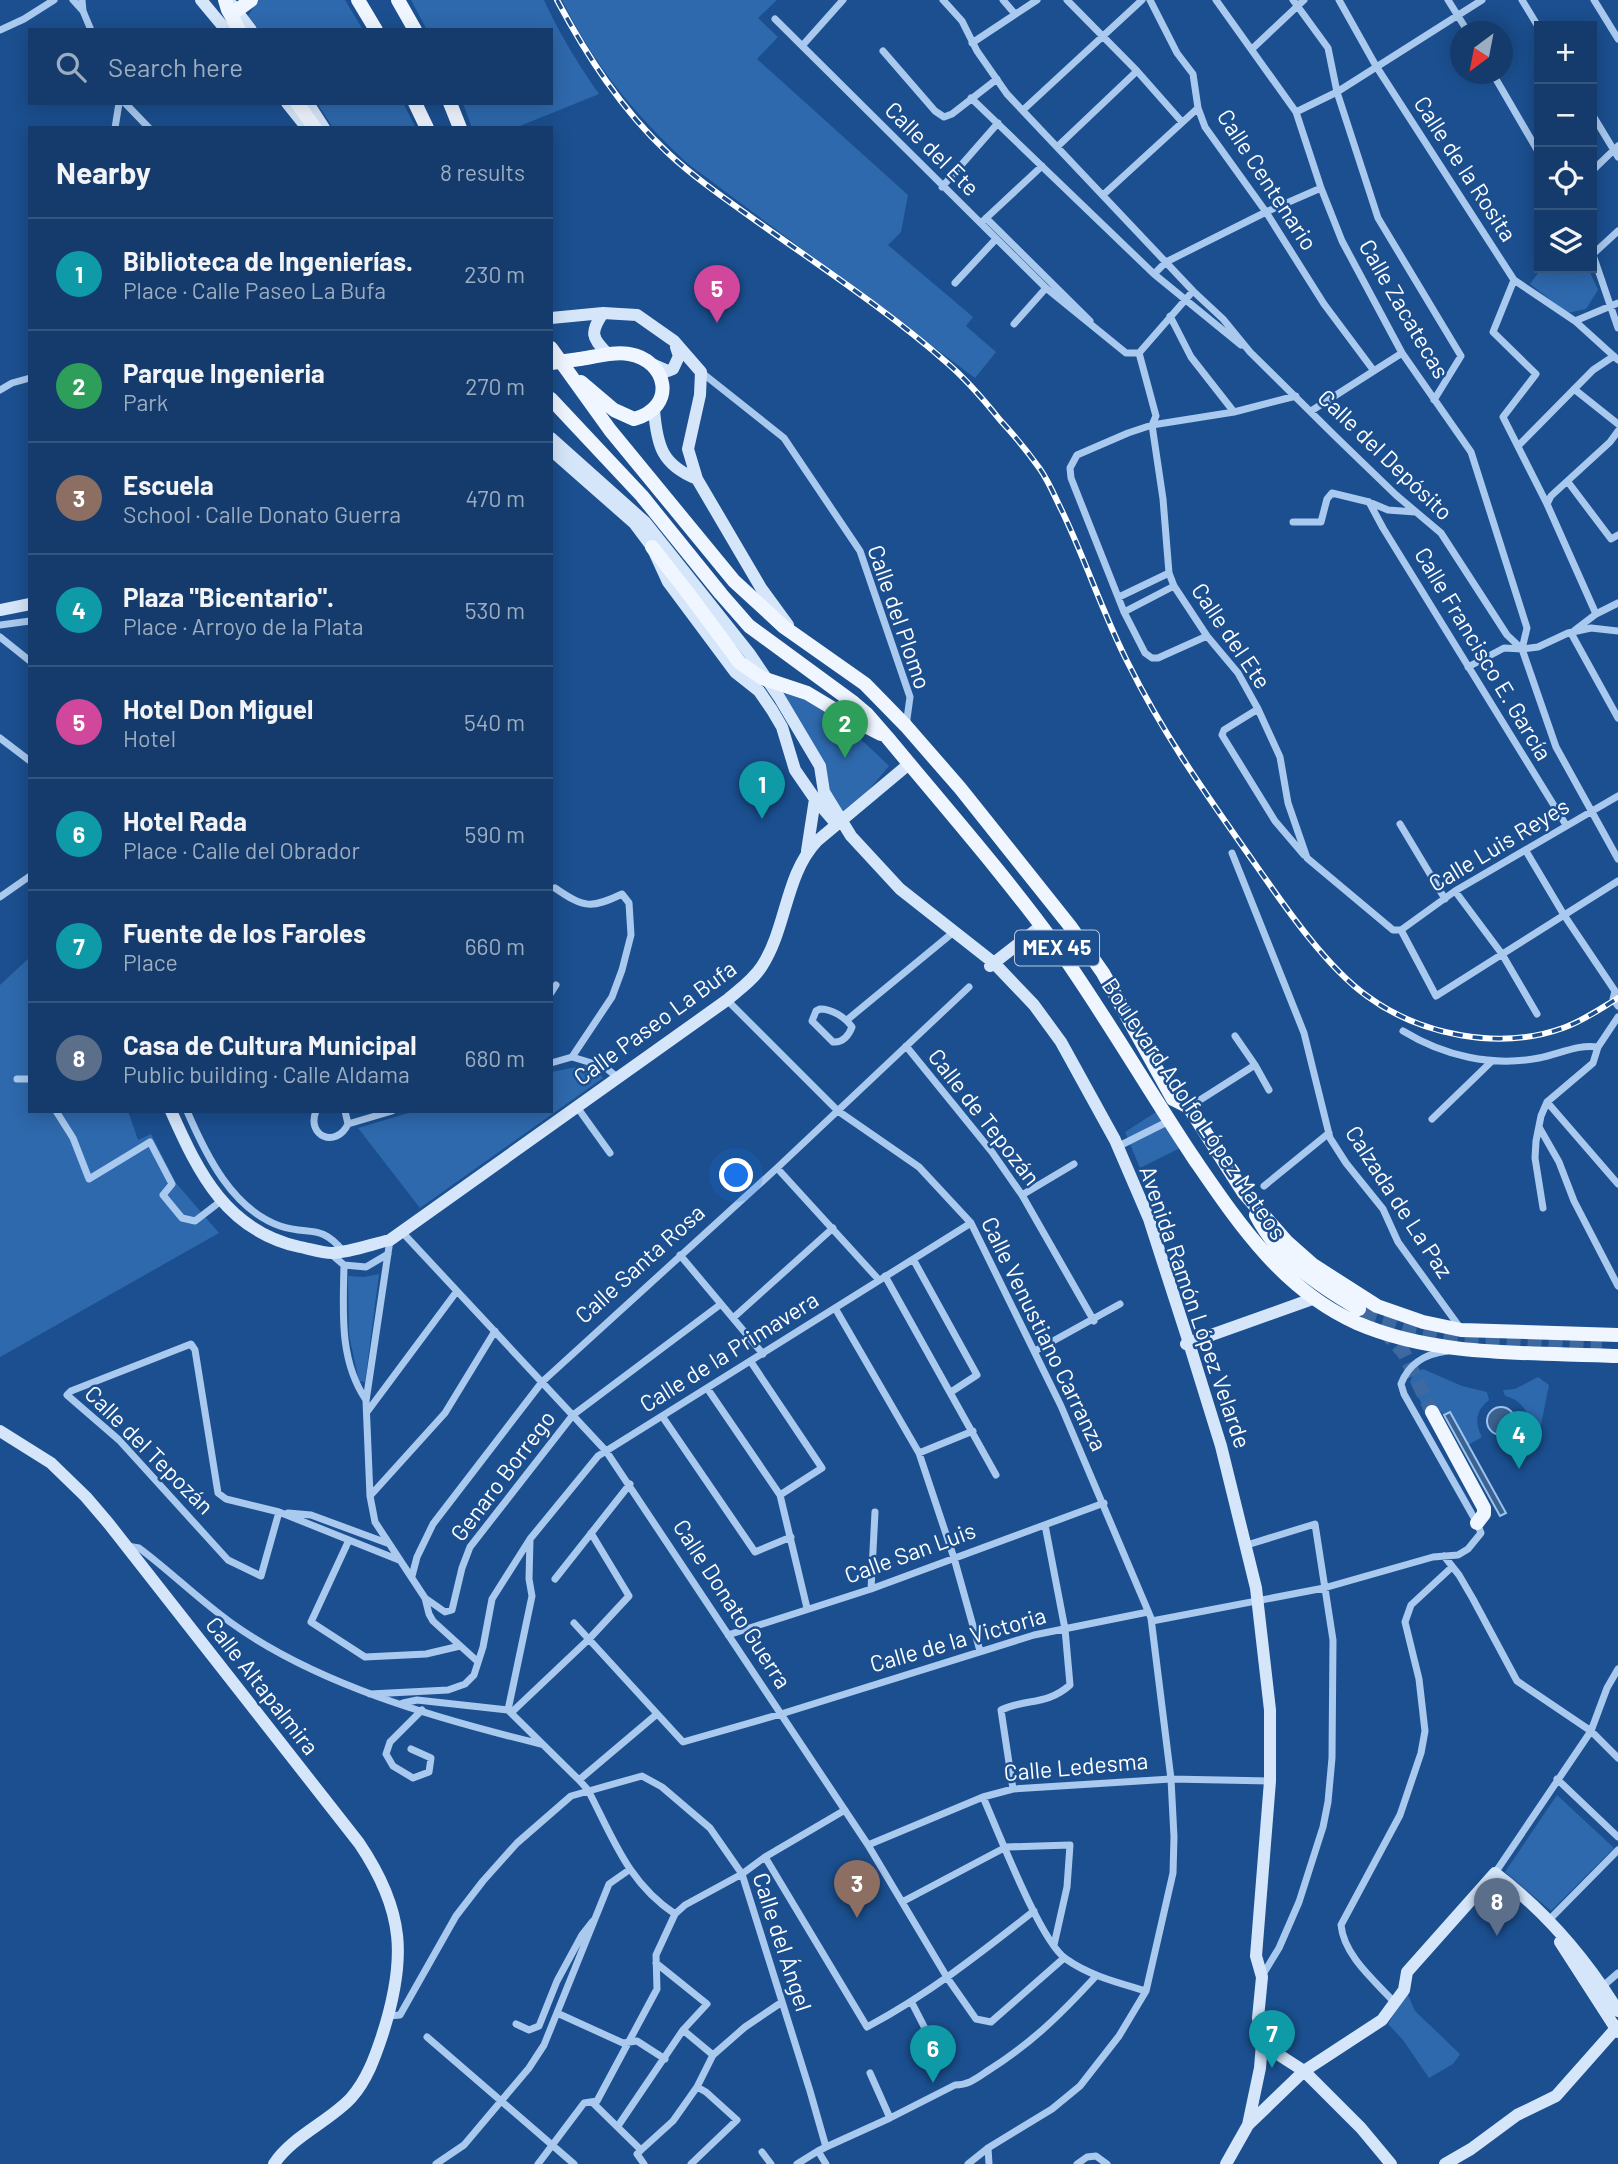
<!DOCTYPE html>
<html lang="en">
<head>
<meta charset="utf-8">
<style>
  body { margin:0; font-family:Barlow,sans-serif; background:#214673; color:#f1f3f6 }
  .controls { position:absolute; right:21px; top:21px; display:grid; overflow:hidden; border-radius:0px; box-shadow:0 4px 18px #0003 }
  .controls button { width:63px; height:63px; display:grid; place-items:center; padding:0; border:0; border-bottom:2px solid #33557e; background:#143b6b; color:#f1f3f6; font:35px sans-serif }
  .compass { position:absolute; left:1450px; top:21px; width:63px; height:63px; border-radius:50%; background:#143b6b; box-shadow:0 4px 18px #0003; rotate:212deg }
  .you { position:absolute; left:737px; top:1176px; width:24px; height:24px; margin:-18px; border:5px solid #fff; border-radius:50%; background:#1a73e8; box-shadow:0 0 0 10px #1a73e833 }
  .badge { display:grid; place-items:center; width:46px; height:46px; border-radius:50%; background:#ffd166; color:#fff; font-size:23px; font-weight:700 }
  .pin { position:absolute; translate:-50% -58px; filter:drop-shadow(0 2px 4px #0008) }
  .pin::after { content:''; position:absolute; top:37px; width:24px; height:21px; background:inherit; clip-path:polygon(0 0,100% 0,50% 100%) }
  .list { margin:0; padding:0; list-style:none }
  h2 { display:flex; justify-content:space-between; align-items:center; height:91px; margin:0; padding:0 28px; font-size:30px }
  h2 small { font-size:23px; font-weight:400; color:#9dadc1 }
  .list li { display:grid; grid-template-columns:46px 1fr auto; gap:21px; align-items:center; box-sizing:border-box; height:112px; padding:0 28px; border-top:2px solid #33557e }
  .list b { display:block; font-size:26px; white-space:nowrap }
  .list p { margin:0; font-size:23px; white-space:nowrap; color:#9dadc1 }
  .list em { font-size:23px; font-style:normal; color:#9dadc1 }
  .icon { flex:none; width:38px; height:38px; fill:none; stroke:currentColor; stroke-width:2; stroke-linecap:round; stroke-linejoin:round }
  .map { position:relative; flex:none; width:1618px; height:2164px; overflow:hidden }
  .search { position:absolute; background:#143b6b; box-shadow:0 4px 18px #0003; left:28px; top:28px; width:525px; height:77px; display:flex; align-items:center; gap:18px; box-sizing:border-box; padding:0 24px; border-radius:0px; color:#9dadc1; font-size:26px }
  .panel { position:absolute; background:#143b6b; box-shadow:0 4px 18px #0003; left:28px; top:126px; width:525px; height:987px; border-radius:0px }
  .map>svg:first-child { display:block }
</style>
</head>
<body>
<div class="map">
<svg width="1618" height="2164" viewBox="0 0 1618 2164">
  <rect width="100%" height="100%" fill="#1b4f8f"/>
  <!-- green -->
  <path fill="#2e69ad" d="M258,0H345L363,30H259L248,16Z
    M411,0H544C559,33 578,64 599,94L515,128H472L463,103H551V30H427Z
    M562,0H777L758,18L778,37L757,59L908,195L901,232L888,245L973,317L966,326L996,352L975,378L687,163C633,112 595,67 562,0Z
    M317,103H403L416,128H333Z
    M1542,268H1588L1598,290L1586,309L1567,313L1530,284Z
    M772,686C818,701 855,732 889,766L842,822Z
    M30,957V1111H128L138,1140L151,1134L176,1183L219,1233L0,1357V985Z
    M587,1065L597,1070L603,1078L420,1208L358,1128L415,1111H551V1072Z
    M1156,1112L1180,1148L1140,1168L1125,1132Z
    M379,1274L365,1382L359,1381L349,1335L348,1276L364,1277Z
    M1423,1369L1462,1386L1487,1392L1489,1400C1476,1410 1474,1423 1482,1437L1468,1445L1450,1412L1444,1415L1437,1409L1431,1421L1410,1382L1414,1373Z
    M1538,1377L1549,1385L1541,1425L1528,1428C1530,1411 1521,1400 1505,1396L1503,1390L1515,1389Z
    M1557,1795L1614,1848L1551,1911L1505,1872Z
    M1407,1993L1415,2011L1460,2054L1453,2064L1429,2078L1403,2040L1388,2024Z"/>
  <!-- water -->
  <path fill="#3c6290" stroke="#9cc4f0" stroke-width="2" d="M1487 1421a14 14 0 1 1 28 0a14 14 0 1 1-28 0Z
    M1450,1412L1506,1513L1500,1516L1444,1415Z"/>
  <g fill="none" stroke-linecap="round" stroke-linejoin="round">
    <!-- primary-tunnel -->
    <path stroke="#3d69a0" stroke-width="14" stroke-dasharray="14 7" stroke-linecap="butt" d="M1363,1313L1413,1329L1455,1337L1602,1344
      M1383,1330L1404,1353L1432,1412"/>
    <!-- street -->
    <path stroke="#a9c9ee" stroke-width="7" d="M73,0L83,11
      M82,0L83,11L91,30
      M943,0L962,21L977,51L1007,94L1193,291L1223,319L1250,352L1337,438L1396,495L1441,533L1507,635L1522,649L1556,747L1618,859
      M1003,0L1015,14
      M1067,0L1137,71L1182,122
      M1150,0L1177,53L1193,74L1198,108L1205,127L1266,212L1324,304L1374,371
      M1216,0L1296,112L1321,188L1342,241L1402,353L1471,452L1527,628L1522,649
      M1293,0L1328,48L1337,92L1378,218L1461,356L1434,400
      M1339,0L1376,66L1514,280L1575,321L1618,360
      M1448,0L1468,32
      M1522,0L1539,28
      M1594,0L1618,39
      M775,19L1046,288L1126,353H1139L1193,291
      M0,30L24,19L54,0
      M972,43L1037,0
      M802,46L843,0
      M1252,49L1304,0
      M883,51L935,111L944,117L952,114L997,79
      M1493,74L1539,153
      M971,98L1154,274L1241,345
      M125,103L149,128
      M1023,110L1142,0
      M1296,112L1337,92L1482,0
      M1592,114L1618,157
      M115,128L119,103
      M1057,147L1137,71
      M1592,171L1618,146
      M942,187L998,123
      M1103,195L1198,108
      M986,218L1090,321
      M983,221L1042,166
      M1592,252L1618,328
      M1593,254L1618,231
      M1154,274L1166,262L1266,212L1321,188
      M1514,280L1493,332L1536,374L1503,417L1547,504L1596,614
      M955,283L996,239
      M1170,316L1191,357L1234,412
      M1575,321L1618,303
      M1014,324L1046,288
      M1139,353L1156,416L1152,425L1163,499L1169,573L1174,586L1207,636L1238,673L1258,709L1280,757L1288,803L1307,858L1393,930H1401
      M701,372L784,438L860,551L910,697L906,726
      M1574,389L1618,424
      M0,390L12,383L30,378
      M1311,411L1402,353
      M1519,445L1593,370L1614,356
      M1568,482L1611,539L1618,535
      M1369,502L1383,528L1566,825
      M1547,504L1551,496L1610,442L1618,431
      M1293,522H1321L1327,499L1332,493L1369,502L1388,510L1415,512
      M1119,597L1169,573
      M1124,612L1174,586
      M0,625L30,621
      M1575,630L1596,614L1618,603
      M1571,633L1618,718
      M1207,636L1158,658H1152L1145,653L1124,612L1071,478L1070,468L1077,455L1128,433L1152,425L1234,412L1296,396
      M0,637L30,661
      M1468,667L1504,648L1522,649L1538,647L1568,633L1591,628L1618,631
      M1258,709L1224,730L1222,735L1275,821L1304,855
      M0,738L30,761
      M1400,824L1445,899
      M1526,851L1564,915L1615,991L1613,999L1618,1006
      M1232,853L1304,1033L1330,1138L1346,1163L1383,1209L1398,1242L1461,1329
      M1455,891L1502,954L1537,1014
      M0,897L30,876
      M1401,930L1436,996L1618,881
      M1401,930L1455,891L1618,796
      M551,993L556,985
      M727,1000L838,1111L919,1167L971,1223L1061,1406L1151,1618L1171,1779L1174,1837L1173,1873L1146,1991L1119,2036L1080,2086L1052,2109L988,2148L968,2164
      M820,1009C832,1009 845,1017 852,1027C849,1035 843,1043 833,1042L812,1021L816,1011Z
      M847,1020L950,935
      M1403,1031C1444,1056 1492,1067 1539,1058C1560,1054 1577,1044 1598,1047
      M906,1046L992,1152L1022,1195L1094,1321
      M572,1057L605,1067L618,1078
      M551,1063L572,1057L612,997L622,970L631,935L629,903L622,894C591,909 584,908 555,888
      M1255,1065L1269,1090
      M17,1079H30
      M1547,1102L1618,1184
      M577,1107L610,1153
      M1189,1107L1255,1065L1235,1036
      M56,1111L73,1138L89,1179L150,1142L172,1184L163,1195L182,1218L195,1221L221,1201
      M187,1111C206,1155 232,1209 280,1226C310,1236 320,1223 343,1251
      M316,1111C306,1136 336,1149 348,1124L345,1111
      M1432,1119L1492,1061
      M348,1124L392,1111
      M1539,1127L1559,1162L1574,1201L1618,1286
      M1117,1147L1169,1121
      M777,1168L879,1280
      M1264,1186L1329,1133
      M1022,1195L1074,1164
      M1543,1208L1535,1158L1536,1141L1541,1116L1547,1102L1593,1063L1598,1047L1618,1017
      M402,1232L606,1451L868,1845L948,1979L976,2019L991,2022L1064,1958
      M390,1240L366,1401L370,1496L375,1522L425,1598L429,1614L433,1621L477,1661
      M331,1254L344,1265C343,1312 339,1360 366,1400
      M680,1255L763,1354
      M913,1259L977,1375L951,1392
      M344,1265L366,1267L388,1254
      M885,1276L996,1475
      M835,1308L919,1453L954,1558L980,1651
      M733,1318L833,1228
      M1035,1351L1120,1304
      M751,1362L822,1468L780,1495
      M707,1388L780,1495L807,1608
      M367,1412L457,1291
      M662,1416L755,1552L791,1537
      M919,1453L973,1431
      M370,1496L445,1413L495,1331
      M279,1512L261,1576L228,1560L119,1440L67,1395L71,1391L191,1344L195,1350L218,1493L226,1499L279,1512L399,1560
      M288,1513L311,1515L387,1543
      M349,1540L311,1622L365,1657L426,1654L460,1646
      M1247,1545L1315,1524L1333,1640L1332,1758L1328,1802L1323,1827L1299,1902L1279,1948L1262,1976
      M127,1546L139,1548C170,1571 198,1599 230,1622C317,1685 438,1719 541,1744
      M1444,1556L1459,1575L1473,1599L1517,1681L1591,1731L1618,1758
      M412,1576L417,1557L433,1524L542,1382L777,1168L969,987
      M555,1579L630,1484
      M871,1589L875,1512
      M425,1598L445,1612L452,1610L462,1568L470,1547L573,1415L721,1304
      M1152,1621L1324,1588L1433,1557L1458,1555L1468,1549L1481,1533L1477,1523L1404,1394L1401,1384C1409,1363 1425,1354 1447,1351
      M574,1623L683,1742L781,1714L1034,1635L1148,1612
      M728,1635L871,1589L1104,1503
      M370,1694L448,1690L465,1684L474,1675L483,1647L492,1599L530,1539L598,1456L971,1223
      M403,1703L417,1700L508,1710
      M508,1710L579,1780L588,1790C613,1838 628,1883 675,1914
      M508,1710L532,1596L529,1579L530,1540
      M512,1712L589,1639L629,1596L591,1533
      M411,1749L431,1758L429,1772L413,1778L393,1766L386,1754L390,1742L422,1710
      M1557,1779L1618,1837
      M579,1780L657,1714
      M1013,1789L1001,1710C1027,1698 1046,1706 1070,1685L1065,1629L1045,1525
      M983,1797C998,1831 1040,1941 1066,1959C1090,1976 1119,1983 1146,1991
      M868,1845L983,1797L1013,1789L1171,1779L1270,1781
      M765,1857L867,2027C930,1993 978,1955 1034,1911
      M1495,1873L1591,1731L1607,1688L1618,1669
      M902,1902L1006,1847L1070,1845L1067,1887L1054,1945
      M1547,1922L1618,1850
      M1603,1986L1618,1973
      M912,2003L931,2040
      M1395,2003C1375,1981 1344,1956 1341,1925L1400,1815L1421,1753L1425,1731L1419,1679L1405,1622L1411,1605L1452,1567
      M557,2013L623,2043L637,2041L665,2059
      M389,2016L400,2015L456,1916L483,1881L517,1843L571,1796L642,1776L662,1787L710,1828L742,1874L810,2091L826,2147L818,2151L826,2164
      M516,2024L529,2030L539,2026L557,1981L582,1935L593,1921
      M683,2030L713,2055
      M427,2037L574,2164
      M870,2073L890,2118
      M592,2102L641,2150
      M618,2126L683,2030L707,2004L656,1963
      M826,2147L890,2118L955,2085C969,2085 977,2078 989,2070C1032,2043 1062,2013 1096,1976
      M988,2148L989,2164
      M641,2150L673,2121L697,2087L713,2055L745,2027L782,2002
      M641,2150L637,2154L644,2164
      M762,2152L771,2164
      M436,2164L464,2145L529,2068L544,2045L609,1884L629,1870
      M538,2164L584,2103L597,2101L657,1989L656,1955L675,1914L685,1905L742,1874L765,1857L845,1810
      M691,2164L737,2120L706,2092L697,2087
      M797,2164L818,2151
      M1077,2164L1087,2157L1096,2156L1107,2164"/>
    <!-- secondary -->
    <path stroke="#d6e6fa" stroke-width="12" d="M201,0L226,30
      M232,5L251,30
      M287,103L307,128
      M308,103L324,128
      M603,313C590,332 591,338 608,354
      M551,318L603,313L637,315L674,341L701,372L700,395L688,449L697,479L761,588L788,625
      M654,365L668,371L673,369L679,356L676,347
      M654,410C657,446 662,465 697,479
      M551,438L645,522L749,653L779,697L820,766L824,792L851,836L900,889L994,963L1034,1005L1061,1042L1115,1140L1149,1219L1189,1343L1221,1446L1256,1588L1270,1710V1781L1256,1956L1262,1977L1258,2018L1262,2044L1260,2068L1248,2125
      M551,450L634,523L652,547L668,582L735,672L759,691L772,710L782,727L795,770L815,799L833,820
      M0,610L30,604
      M807,851L815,799
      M990,966L1041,926
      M171,1111C199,1174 227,1231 300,1247C310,1249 322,1253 332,1253C351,1252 372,1244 390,1240L727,1000C740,989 753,980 762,966C787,927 785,875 817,841L909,764
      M1186,1344L1315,1298
      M0,1431L51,1463L86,1497L109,1524L359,1843C405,1911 407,1959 382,2036C375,2057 367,2080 351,2098C330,2121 291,2137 274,2164
      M1560,1942L1618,2032
      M1262,2044L1304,2071L1361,2128L1391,2164
      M1226,2164L1248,2125L1304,2071L1382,2020L1404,1990L1407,1972L1495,1873C1545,1911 1585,1957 1618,2011
      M1445,2164L1471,2149L1517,2115L1556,2096L1618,2026"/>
    <!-- primary -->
    <path stroke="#f0f6ff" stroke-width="14" d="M225,0L228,10L239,30
      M358,0L376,30
      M398,0L415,30
      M236,11L251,0
      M297,103L315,128
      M415,103L427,128
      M450,103L460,128
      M551,348L610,430L734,581L784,627L865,684L906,726L960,788L1070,926L1103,973L1173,1099L1189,1107L1244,1193L1287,1242L1313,1265L1377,1306L1423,1322L1461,1330L1618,1335
      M580,359C596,357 613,351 629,354C667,360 678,407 634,419L614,410L581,382
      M551,399L642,496L721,594L749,626L854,703L867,714L887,737C944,806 1004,874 1057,947C1106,1016 1148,1090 1195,1160C1239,1224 1283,1290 1357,1323C1438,1358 1532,1352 1618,1356
      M652,547L688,593
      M842,714L881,734
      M1256,1215C1278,1258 1318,1285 1359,1309
      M1432,1412L1484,1508V1514L1477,1523"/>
    <!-- rail casing -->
    <g stroke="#fff" stroke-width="6">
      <path id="rail" d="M557,0C587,56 621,109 668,153C697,180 730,202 762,225C824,269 889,312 946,362C966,379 984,400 1000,420C1014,435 1028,452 1040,469C1049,482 1055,497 1062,511C1086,561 1103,614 1128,663C1161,730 1203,790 1246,851C1277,895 1323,965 1367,996C1420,1035 1499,1051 1563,1028C1583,1021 1600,1009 1618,998"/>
    </g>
    <!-- rail -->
    <use href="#rail" stroke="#1b4f8f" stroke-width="3.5" stroke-dasharray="10" stroke-linecap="butt"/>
    <!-- primary-bridge -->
    <path stroke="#f0f6ff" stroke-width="14" d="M551,363L580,359
      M688,593L740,663L762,678L807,693L842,714"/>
  </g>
  <g text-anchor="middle" stroke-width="5" stroke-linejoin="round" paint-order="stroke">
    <!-- shield labels -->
    <rect fill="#1b4f8f" stroke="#bbcadd" stroke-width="2" x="1015" y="930.5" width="84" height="35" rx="5"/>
    <g font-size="21" font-weight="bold" fill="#fff">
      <text x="1057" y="955">MEX 45</text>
    </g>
    <!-- street labels -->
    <g font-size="23" fill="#fff" stroke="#1b4f8f">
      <text transform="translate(932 149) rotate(45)" y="8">Calle del Ete</text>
      <text transform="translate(1465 169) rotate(57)" y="8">Calle de la Rosita</text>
      <text transform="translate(1267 180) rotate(57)" y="8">Calle Centenario</text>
      <text transform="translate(1404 309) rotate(60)" y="8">Calle Zacatecas</text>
      <text transform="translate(1385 455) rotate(44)" y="8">Calle del Depósito</text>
      <text transform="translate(899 617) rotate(71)" y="8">Calle del Plomo</text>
      <text transform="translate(1231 636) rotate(56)" y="8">Calle del Ete</text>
      <text transform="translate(1483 654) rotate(59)" y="8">Calle Francisco E. García</text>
      <text transform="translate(1499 845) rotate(-31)" y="8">Calle Luis Reyes</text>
      <text transform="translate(655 1023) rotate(-36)" y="8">Calle Paseo La Bufa</text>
      <text transform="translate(1194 1109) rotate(56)" y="8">Boulevard Adolfo López Mateos</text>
      <text transform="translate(984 1117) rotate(52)" y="8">Calle de Tepozán</text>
      <text transform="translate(1399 1202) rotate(57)" y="8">Calzada de La Paz</text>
      <text transform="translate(640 1264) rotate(-42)" y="8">Calle Santa Rosa</text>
      <text transform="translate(1195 1307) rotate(71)" y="8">Avenida Ramón López Velarde</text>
      <text transform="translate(1044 1334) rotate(64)" y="8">Calle Venustiano Carranza</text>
      <text transform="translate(729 1352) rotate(-32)" y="8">Calle de la Primavera</text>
      <text transform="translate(149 1450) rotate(45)" y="8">Calle del Tepozán</text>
      <text transform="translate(503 1476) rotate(-53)" y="8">Genaro Borrego</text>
      <text transform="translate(910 1553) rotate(-20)" y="8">Calle San Luis</text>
      <text transform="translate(732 1604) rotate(57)" y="8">Calle Donato Guerra</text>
      <text transform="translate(958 1640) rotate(-16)" y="8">Calle de la Victoria</text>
      <text transform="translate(262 1686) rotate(52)" y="8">Calle Altapalmira</text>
      <text transform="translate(1076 1767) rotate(-5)" y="8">Calle Ledesma</text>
      <text transform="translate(782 1942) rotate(72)" y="8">Calle del Ángel</text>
    </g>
  </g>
</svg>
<div class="controls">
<button>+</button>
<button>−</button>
<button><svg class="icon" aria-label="locate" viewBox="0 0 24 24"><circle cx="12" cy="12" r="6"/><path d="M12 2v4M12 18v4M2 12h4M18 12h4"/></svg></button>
<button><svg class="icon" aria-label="layers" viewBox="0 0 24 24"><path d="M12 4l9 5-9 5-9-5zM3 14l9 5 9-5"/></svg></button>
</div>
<svg class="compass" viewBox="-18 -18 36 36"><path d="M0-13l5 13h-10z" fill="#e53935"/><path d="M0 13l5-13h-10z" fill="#9dadc1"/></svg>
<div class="you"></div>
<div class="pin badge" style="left:762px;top:819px;background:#0f9aa8">1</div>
<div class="pin badge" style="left:845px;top:758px;background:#2e9e5b">2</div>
<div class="pin badge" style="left:857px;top:1918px;background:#8d6e63">3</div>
<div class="pin badge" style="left:1519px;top:1469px;background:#0f9aa8">4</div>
<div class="pin badge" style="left:717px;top:323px;background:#d1479c">5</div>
<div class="pin badge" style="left:933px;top:2083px;background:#0f9aa8">6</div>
<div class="pin badge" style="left:1272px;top:2068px;background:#0f9aa8">7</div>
<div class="pin badge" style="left:1497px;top:1936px;background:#5c6f8a">8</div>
<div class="search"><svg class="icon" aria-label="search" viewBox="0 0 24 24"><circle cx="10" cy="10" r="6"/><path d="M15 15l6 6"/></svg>Search here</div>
<section class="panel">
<h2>Nearby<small>8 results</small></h2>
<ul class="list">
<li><span class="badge" style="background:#0f9aa8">1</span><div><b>Biblioteca de Ingenierías.</b><p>Place · Calle Paseo La Bufa</p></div><em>230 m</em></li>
<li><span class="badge" style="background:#2e9e5b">2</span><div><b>Parque Ingenieria</b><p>Park</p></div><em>270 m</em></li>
<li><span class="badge" style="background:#8d6e63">3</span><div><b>Escuela</b><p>School · Calle Donato Guerra</p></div><em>470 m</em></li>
<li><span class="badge" style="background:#0f9aa8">4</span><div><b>Plaza &quot;Bicentario&quot;.</b><p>Place · Arroyo de la Plata</p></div><em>530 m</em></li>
<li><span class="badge" style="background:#d1479c">5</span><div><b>Hotel Don Miguel</b><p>Hotel</p></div><em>540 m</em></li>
<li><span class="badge" style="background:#0f9aa8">6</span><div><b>Hotel Rada</b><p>Place · Calle del Obrador</p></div><em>590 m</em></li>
<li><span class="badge" style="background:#0f9aa8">7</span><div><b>Fuente de los Faroles</b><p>Place</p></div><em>660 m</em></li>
<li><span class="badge" style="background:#5c6f8a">8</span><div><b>Casa de Cultura Municipal</b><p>Public building · Calle Aldama</p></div><em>680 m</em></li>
</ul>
</section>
</div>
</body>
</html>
